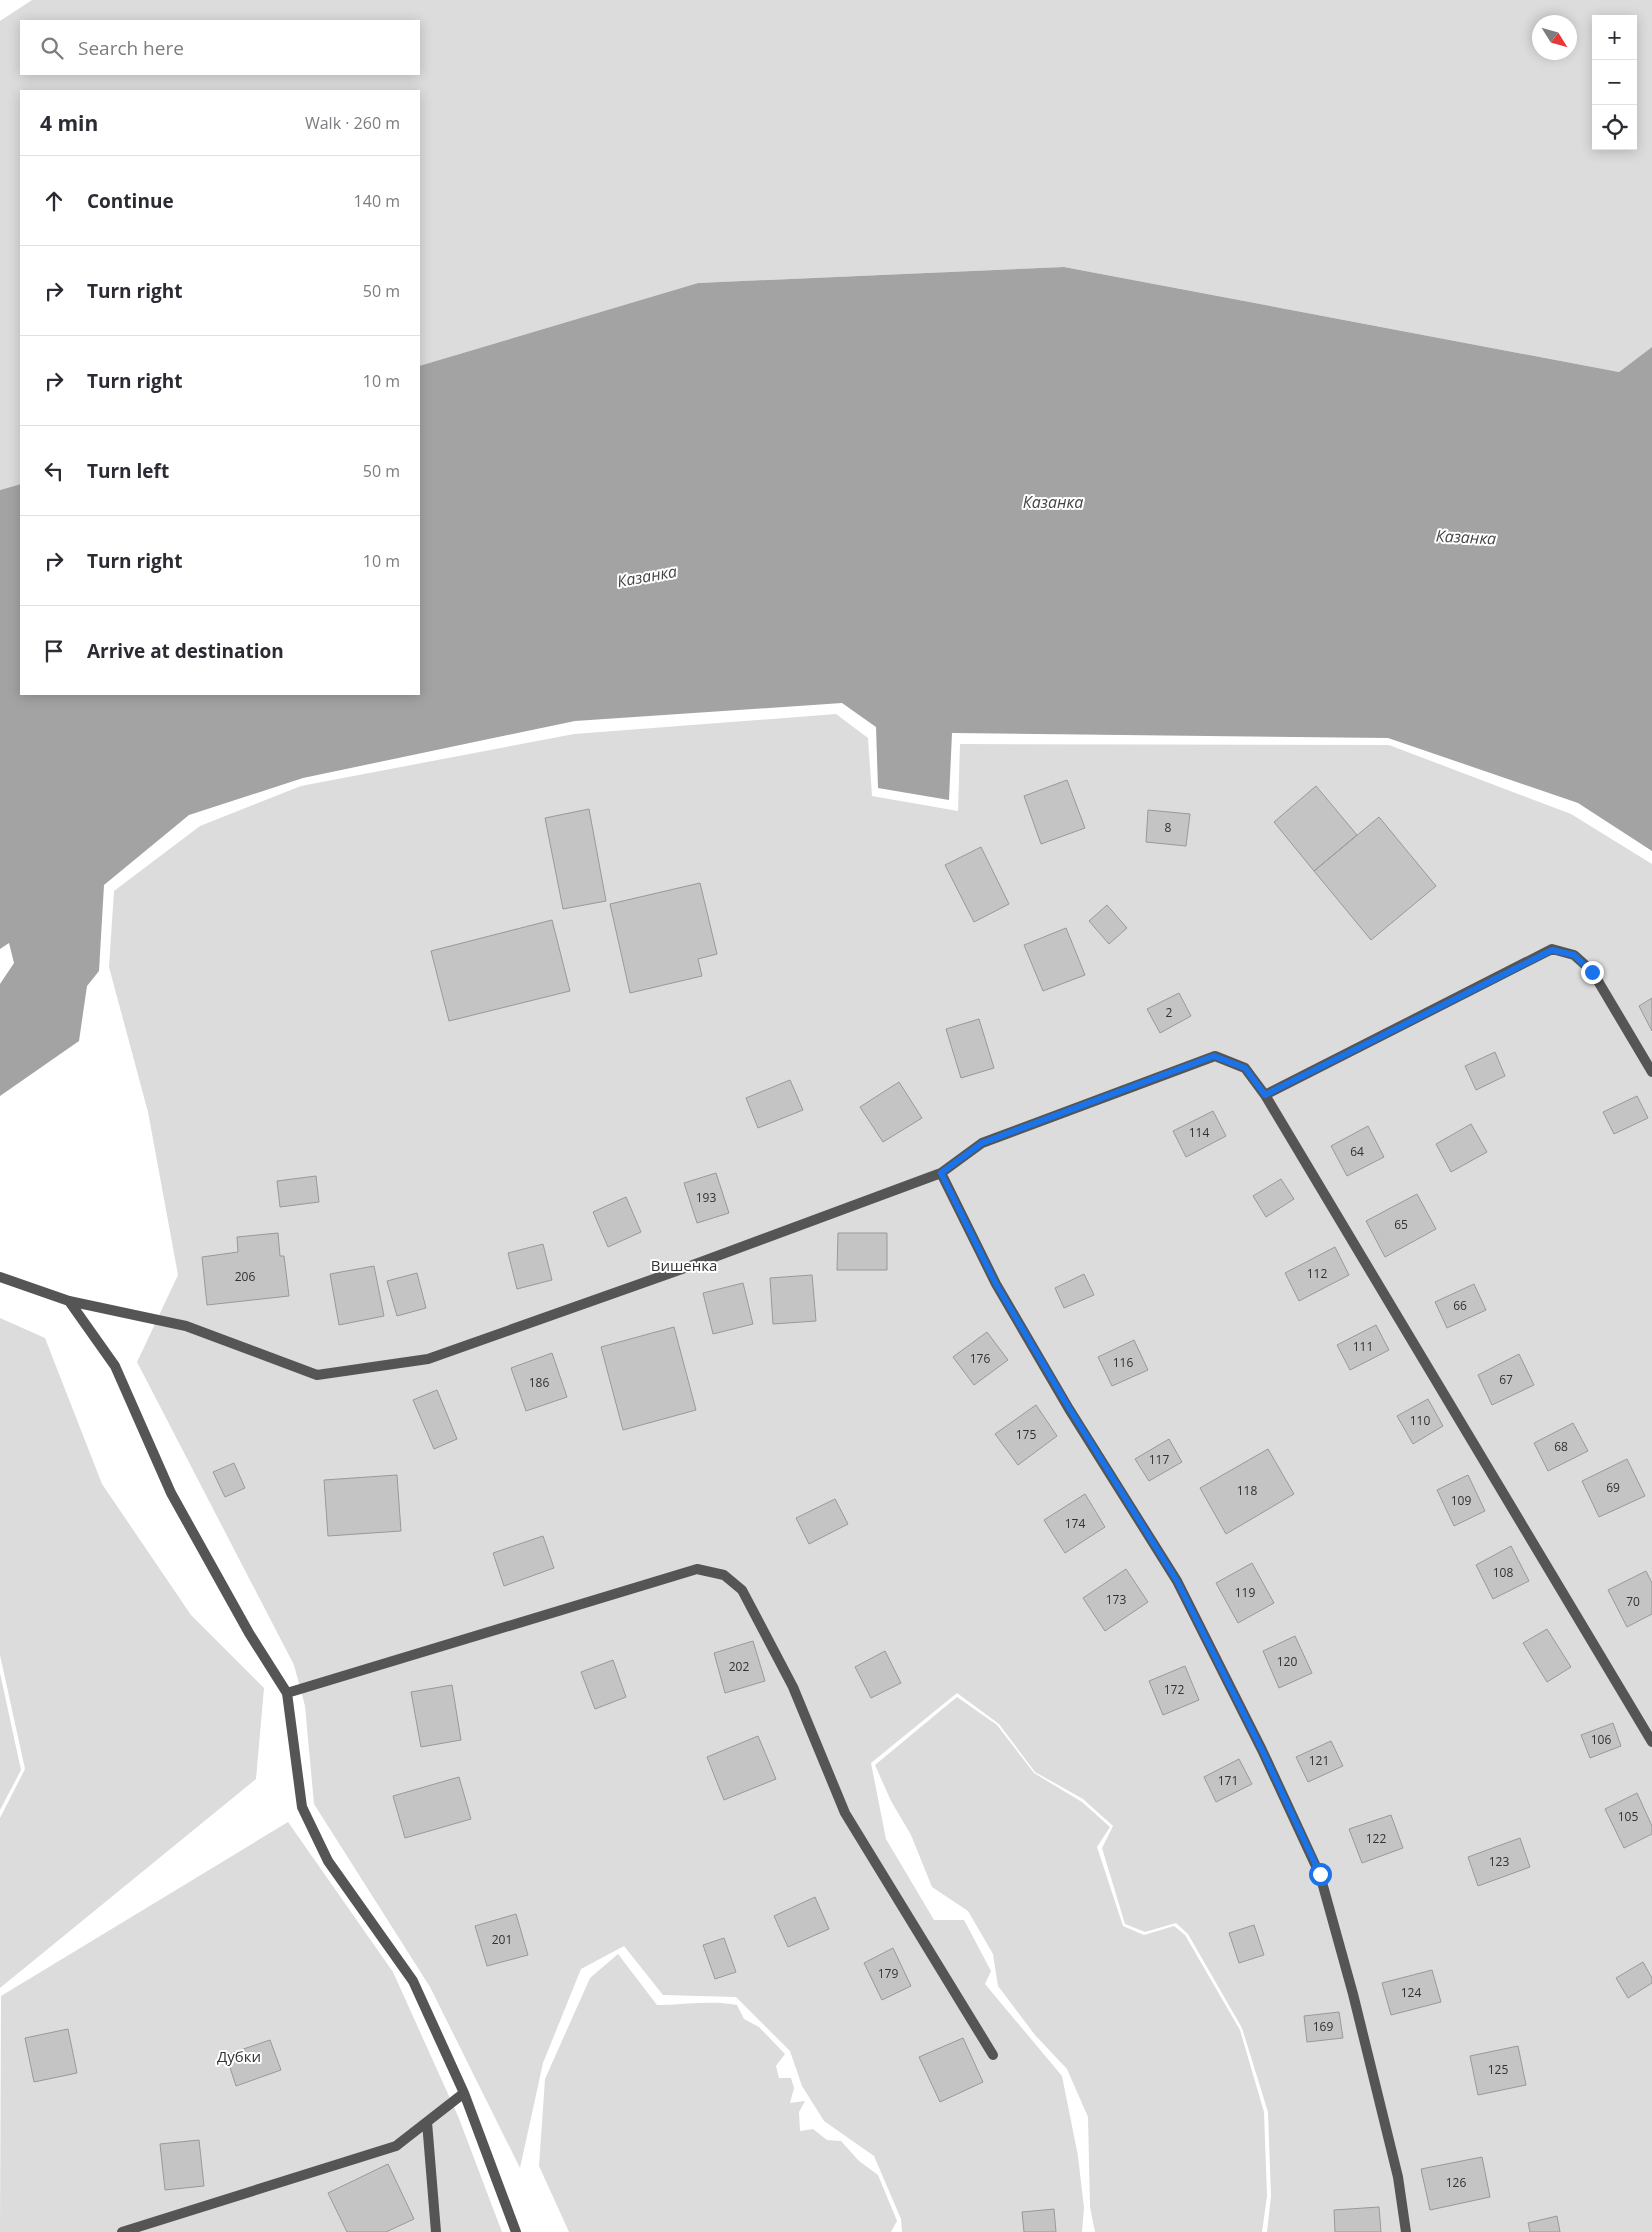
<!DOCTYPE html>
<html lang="en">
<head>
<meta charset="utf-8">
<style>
  body { margin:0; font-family:"Open Sans",sans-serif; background:#f2f2f3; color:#2b2b33 }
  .controls { position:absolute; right:15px; top:15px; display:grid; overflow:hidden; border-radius:0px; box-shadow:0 2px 12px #0003 }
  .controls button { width:45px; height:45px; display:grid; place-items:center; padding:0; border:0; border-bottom:1px solid #e1e1e2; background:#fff; color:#2b2b33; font:25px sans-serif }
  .compass { position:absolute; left:1532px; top:15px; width:45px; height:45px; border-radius:50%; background:#fff; box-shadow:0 2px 12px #0003; rotate:127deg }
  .stop { position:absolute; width:15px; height:15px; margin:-11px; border:4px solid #1a73e8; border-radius:50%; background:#fff }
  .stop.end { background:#1a73e8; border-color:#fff; box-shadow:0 1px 5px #0008 }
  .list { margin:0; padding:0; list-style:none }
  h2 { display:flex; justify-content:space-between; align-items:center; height:65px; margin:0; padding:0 20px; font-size:21px }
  h2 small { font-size:16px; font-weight:400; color:#7c7c81 }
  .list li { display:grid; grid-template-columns:32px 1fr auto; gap:15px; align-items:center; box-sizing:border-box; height:90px; padding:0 20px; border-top:1px solid #e1e1e2 }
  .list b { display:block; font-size:19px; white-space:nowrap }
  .list em { font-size:16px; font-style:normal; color:#7c7c81 }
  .icon { flex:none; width:28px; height:28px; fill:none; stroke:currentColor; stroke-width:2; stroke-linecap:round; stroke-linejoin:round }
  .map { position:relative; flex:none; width:1652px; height:2232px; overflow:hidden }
  .search { position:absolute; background:#fff; box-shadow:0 2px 12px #0003; left:20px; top:20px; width:400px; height:55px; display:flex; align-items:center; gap:12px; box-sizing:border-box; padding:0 18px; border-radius:0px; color:#7c7c81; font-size:19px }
  .panel { position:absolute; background:#fff; box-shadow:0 2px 12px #0003; left:20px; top:90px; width:400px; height:605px; border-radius:0px }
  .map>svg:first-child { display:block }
</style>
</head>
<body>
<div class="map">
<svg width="1652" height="2232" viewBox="0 0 1652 2232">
  <rect width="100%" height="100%" fill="#fff"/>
  <!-- green -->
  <path fill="#dcdcdc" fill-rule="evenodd" d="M32,0H1652V347L1619,372L1064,267L698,283L419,366V91H21V484L0,490V21ZM1596,19H1633V146H1596ZM21,21H419V74H21ZM1540,22H1570V52H1540Z
    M836,714L868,738L872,796L958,811L960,744L1389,745L1571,814L1652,864V2232H1267L1271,2196L1268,2112L1242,2028L1188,1934L1176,1923L1145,1932L1125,1924L1102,1848L1113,1826L1083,1799L1035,1772L999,1724L957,1693L871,1763L886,1839L934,1920H964L991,1971L985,1984L1062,2076L1078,2156L1084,2208L1082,2232H902L901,2219L874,2156L824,2121L802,2086L790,2051L736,1997L663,1995L624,1946L581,1969L543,2063L520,2168L430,1987L314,1804L305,1706L294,1665L137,1362L178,1275L148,1112L109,967L114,891L200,826L301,786L574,734Z
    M0,1318L45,1338L102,1484L191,1615L264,1688L256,1779L0,1988V1818L25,1769L0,1655Z
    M0,1673L21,1770L0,1810Z
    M957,1697L997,1725L1034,1773L1082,1802L1110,1827L1097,1847L1123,1926L1144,1935L1174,1926L1185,1935L1240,2030L1264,2112L1267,2196L1262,2232H1095L1090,2207L1088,2117L1067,2069L1035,2035L998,1986L993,1954L968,1911L932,1887L911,1835L891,1801L875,1765Z
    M288,1822L393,1972L458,2116L502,2232H0L1,1996Z
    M618,1954L657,2005C684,2005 711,2000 737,2005L744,2019L759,2027L785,2054L776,2066L779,2078H791L794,2088L790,2103L805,2101L799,2112L800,2131L813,2129L827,2140L841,2141L859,2161L878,2175L897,2221L891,2232H569L539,2166L545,2079L590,1978Z"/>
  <!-- water -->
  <path fill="#a3a3a3" d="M1064,267L1619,372L1652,347V851L1578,803L1388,738L952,733L949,800L878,788L876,727L842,703L575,721L303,778L189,815L104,885L99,971L87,986L79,1041L0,1096V984L14,963L9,943L0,949V490L21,484V694H419V366L698,283Z"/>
  <!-- building -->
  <path fill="#c4c4c4" stroke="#999" d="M1067,780L1085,828L1041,844L1024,796Z
    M1316,786L1357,835L1314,871L1274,822Z
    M589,809L606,901L563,909L545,818Z
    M1148,810L1190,814L1186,846L1146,842Z
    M1379,817L1436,886L1371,940L1314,871Z
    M981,847L1009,904L974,922L945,865Z
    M700,883L717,954L698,959L702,976L630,993L610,904Z
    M1107,905L1127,928L1109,944L1089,921Z
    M552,920L570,991L449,1021L431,951Z
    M1066,928L1085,975L1043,991L1024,945Z
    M1179,993L1191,1016L1160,1033L1147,1009Z
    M1652,998V1031L1639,1006Z
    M979,1019L994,1068L961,1078L946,1029Z
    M1495,1052L1505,1076L1476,1090L1465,1066Z
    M790,1080L803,1110L758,1128L746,1098Z
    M899,1082L922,1118L883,1142L860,1107Z
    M1637,1096L1648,1118L1614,1134L1603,1112Z
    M1213,1111L1226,1136L1186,1157L1173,1131Z
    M1471,1124L1487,1152L1451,1172L1436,1144Z
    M1368,1126L1384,1157L1347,1176L1331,1146Z
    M716,1173L729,1213L697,1223L684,1183Z
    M316,1176L319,1202L280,1207L277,1181Z
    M1281,1179L1294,1199L1266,1217L1253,1196Z
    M1417,1194L1436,1229L1385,1257L1366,1221Z
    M626,1197L641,1232L608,1247L593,1212Z
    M278,1233L280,1256H284L289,1296L207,1305L202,1257L238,1252L237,1237Z
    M838,1233H887V1270H837Z
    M543,1244L552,1280L517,1289L508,1253Z
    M1335,1247L1349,1275L1299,1301L1285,1273Z
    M374,1266L384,1316L339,1325L330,1274Z
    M417,1273L426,1308L397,1316L387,1281Z
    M1084,1274L1094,1295L1064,1308L1055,1288Z
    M812,1275L816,1321L773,1324L770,1278Z
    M743,1283L753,1324L713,1334L703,1293Z
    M1474,1284L1486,1310L1447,1328L1435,1302Z
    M1376,1325L1389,1350L1350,1370L1337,1345Z
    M674,1327L696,1410L623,1430L601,1347Z
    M987,1332L1008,1360L974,1385L953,1357Z
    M1134,1340L1148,1370L1112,1386L1098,1357Z
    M552,1353L567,1397L526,1411L511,1368Z
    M1519,1354L1534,1385L1492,1405L1478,1375Z
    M437,1390L457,1439L434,1449L413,1400Z
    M1428,1399L1443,1426L1413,1444L1397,1416Z
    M1036,1405L1057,1436L1018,1465L995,1434Z
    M1573,1423L1588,1451L1548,1471L1534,1443Z
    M1169,1439L1182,1462L1149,1481L1135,1459Z
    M1268,1449L1294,1494L1226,1534L1200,1488Z
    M1627,1459L1645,1496L1599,1517L1582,1481Z
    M234,1463L245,1488L225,1497L213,1472Z
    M397,1475L401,1531L328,1536L324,1480Z
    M1468,1475L1485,1511L1454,1526L1437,1490Z
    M1085,1494L1105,1527L1065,1553L1044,1520Z
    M835,1499L848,1524L809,1544L796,1518Z
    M543,1536L554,1568L504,1586L493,1553Z
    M1511,1546L1529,1581L1493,1599L1476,1565Z
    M1252,1563L1274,1603L1238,1623L1216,1583Z
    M1126,1569L1148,1602L1105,1631L1083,1598Z
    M1646,1571L1652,1583V1614L1627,1627L1608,1590Z
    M1547,1629L1571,1667L1547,1682L1523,1643Z
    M1295,1636L1312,1673L1279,1688L1263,1651Z
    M753,1641L765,1681L725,1693L714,1653Z
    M885,1651L901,1683L871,1698L855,1667Z
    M613,1660L626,1697L595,1709L581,1672Z
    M1185,1666L1199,1700L1163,1715L1149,1681Z
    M452,1685L461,1740L421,1747L411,1692Z
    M1613,1723L1621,1746L1590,1758L1581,1735Z
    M758,1736L776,1779L724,1800L707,1757Z
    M1331,1741L1343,1766L1308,1782L1296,1757Z
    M1239,1759L1252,1784L1216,1802L1204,1777Z
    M459,1777L471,1819L405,1838L393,1796Z
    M1637,1793L1652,1826V1834L1624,1848L1605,1809Z
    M1391,1815L1403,1848L1362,1863L1349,1829Z
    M1520,1838L1530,1867L1478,1886L1468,1857Z
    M815,1897L829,1929L788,1947L774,1916Z
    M516,1914L528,1955L487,1966L475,1926Z
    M1254,1925L1264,1955L1239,1963L1229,1933Z
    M724,1938L736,1972L715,1979L703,1945Z
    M893,1948L911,1986L882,2000L864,1963Z
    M1643,1962L1652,1978V1983L1628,1998L1616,1978Z
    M1432,1970L1441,2002L1391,2015L1382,1983Z
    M1339,2012L1343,2038L1307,2042L1304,2016Z
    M68,2029L77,2073L34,2082L25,2038Z
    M963,2038L983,2082L940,2102L919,2057Z
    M270,2040L281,2070L236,2086L226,2055Z
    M1518,2046L1526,2085L1478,2095L1470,2056Z
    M199,2140L204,2186L165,2190L160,2144Z
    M1482,2157L1490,2197L1430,2210L1421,2169Z
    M388,2164L414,2219L386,2232H347L328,2193Z
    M1379,2207L1381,2232H1335L1334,2210Z
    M1054,2209L1056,2232H1024L1022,2212Z
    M1557,2216L1560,2232H1530L1528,2223Z"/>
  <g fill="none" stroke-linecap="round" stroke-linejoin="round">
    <!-- lane -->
    <path stroke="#555" stroke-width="10" d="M1265,1095L1652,1742
      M941,1173L996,1284L1069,1409L1177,1581L1262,1750L1320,1875L1353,1994L1398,2177L1406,2232
      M0,1277L69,1301L186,1326L317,1375L428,1359L682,1269L941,1173L982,1143L1215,1056L1245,1068L1265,1095L1552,949L1574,955L1592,971L1652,1072
      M69,1301L115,1366L171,1493L249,1633L287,1693L302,1807L328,1861L413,1981L464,2093L516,2232
      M287,1693L697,1569L724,1575L742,1590L793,1687L845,1813L993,2055
      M427,2122L436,2232
      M122,2232L396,2146L464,2093"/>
  </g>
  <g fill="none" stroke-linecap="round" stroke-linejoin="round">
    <!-- route -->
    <path stroke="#1a73e8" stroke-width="6" d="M1320,1874L1262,1750L1177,1581L1069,1408L996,1284L941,1173L982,1143L1214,1056L1245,1068L1265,1095L1552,950L1574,955L1592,972"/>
  </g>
  <g text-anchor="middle" stroke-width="4" stroke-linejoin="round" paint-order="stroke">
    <!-- number labels -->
    <g font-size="12" fill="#313131">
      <text x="1168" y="832">8</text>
      <text x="1169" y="1017">2</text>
      <text x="1199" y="1137">114</text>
      <text x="1357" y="1156">64</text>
      <text x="706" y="1202">193</text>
      <text x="1401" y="1229">65</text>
      <text x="1317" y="1278">112</text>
      <text x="245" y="1281">206</text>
      <text x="1460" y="1310">66</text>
      <text x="1363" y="1351">111</text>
      <text x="980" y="1363">176</text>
      <text x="1123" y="1367">116</text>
      <text x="1506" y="1384">67</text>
      <text x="539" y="1387">186</text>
      <text x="1420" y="1425">110</text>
      <text x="1026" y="1439">175</text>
      <text x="1561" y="1451">68</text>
      <text x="1159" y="1464">117</text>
      <text x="1613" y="1492">69</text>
      <text x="1247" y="1495">118</text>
      <text x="1461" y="1505">109</text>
      <text x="1075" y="1528">174</text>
      <text x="1503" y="1577">108</text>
      <text x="1245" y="1597">119</text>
      <text x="1116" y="1604">173</text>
      <text x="1633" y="1606">70</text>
      <text x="1287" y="1666">120</text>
      <text x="739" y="1671">202</text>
      <text x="1174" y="1694">172</text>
      <text x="1601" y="1744">106</text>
      <text x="1319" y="1765">121</text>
      <text x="1228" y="1785">171</text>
      <text x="1628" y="1821">105</text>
      <text x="1376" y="1843">122</text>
      <text x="1499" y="1866">123</text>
      <text x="502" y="1944">201</text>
      <text x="888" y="1978">179</text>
      <text x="1411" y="1997">124</text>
      <text x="1323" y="2031">169</text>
      <text x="1498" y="2074">125</text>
      <text x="1456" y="2187">126</text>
    </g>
    <!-- park labels -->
    <g font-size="15" fill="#333" stroke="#fff">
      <text x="684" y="1271">Вишенка</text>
      <text x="239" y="2062">Дубки</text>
    </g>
    <!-- water labels -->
    <g font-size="16" font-style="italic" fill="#444" stroke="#fff">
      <text x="1053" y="508">Казанка</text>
      <text transform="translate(1466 537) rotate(3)" y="6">Казанка</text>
      <text transform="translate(647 576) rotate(-10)" y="6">Казанка</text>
    </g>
  </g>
</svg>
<div class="controls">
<button>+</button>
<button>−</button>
<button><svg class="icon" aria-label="locate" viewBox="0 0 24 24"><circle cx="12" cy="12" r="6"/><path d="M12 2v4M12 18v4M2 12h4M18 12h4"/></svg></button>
</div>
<svg class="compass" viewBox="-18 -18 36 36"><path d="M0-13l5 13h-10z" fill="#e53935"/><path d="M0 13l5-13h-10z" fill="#7c7c81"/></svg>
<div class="stop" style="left:1320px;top:1874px"></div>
<div class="stop end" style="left:1592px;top:972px"></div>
<div class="search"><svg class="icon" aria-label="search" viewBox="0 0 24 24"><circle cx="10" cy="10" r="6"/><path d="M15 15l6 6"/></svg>Search here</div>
<section class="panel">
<h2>4 min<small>Walk · 260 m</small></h2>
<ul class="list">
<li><svg class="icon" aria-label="ahead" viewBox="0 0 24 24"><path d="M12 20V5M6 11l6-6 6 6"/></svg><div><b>Continue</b></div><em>140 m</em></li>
<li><svg class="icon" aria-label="right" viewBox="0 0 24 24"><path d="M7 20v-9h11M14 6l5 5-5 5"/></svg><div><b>Turn right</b></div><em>50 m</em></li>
<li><svg class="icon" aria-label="right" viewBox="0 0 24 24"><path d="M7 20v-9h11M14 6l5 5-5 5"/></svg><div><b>Turn right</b></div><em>10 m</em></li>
<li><svg class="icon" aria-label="left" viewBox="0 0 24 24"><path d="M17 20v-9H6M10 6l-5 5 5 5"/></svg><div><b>Turn left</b></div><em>50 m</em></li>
<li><svg class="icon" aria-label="right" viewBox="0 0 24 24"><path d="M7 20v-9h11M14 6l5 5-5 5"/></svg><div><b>Turn right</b></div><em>10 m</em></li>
<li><svg class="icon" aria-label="arrive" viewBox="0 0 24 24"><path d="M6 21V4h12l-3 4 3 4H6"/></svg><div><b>Arrive at destination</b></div></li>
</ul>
</section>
</div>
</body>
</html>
